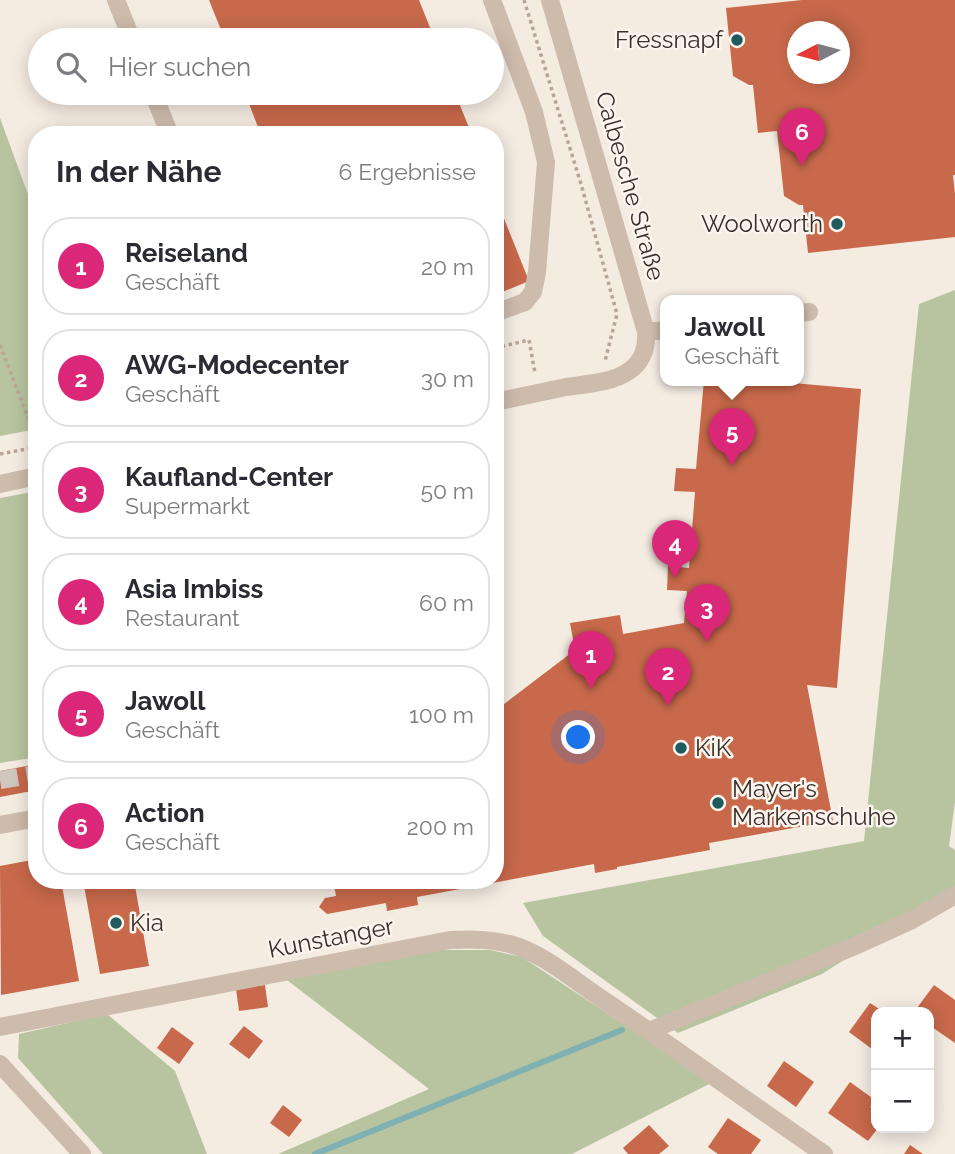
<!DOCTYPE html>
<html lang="de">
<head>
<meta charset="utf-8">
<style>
  body { margin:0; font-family:Raleway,sans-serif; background:#f7f7f7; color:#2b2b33 }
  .controls { position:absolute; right:21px; bottom:21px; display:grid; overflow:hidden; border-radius:14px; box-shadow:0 4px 18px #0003 }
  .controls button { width:63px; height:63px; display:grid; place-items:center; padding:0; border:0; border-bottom:2px solid #e1e1e2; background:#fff; color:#2b2b33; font:35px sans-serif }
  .compass { position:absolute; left:787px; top:21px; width:63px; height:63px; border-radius:50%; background:#fff; box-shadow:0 4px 18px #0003; rotate:264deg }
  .you { position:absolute; left:579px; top:738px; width:24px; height:24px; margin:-18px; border:5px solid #fff; border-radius:50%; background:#1a73e8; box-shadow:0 0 0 10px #1a73e833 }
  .badge { display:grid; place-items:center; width:46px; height:46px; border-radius:50%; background:#db2777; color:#fff; font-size:23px; font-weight:700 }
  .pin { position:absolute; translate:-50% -58px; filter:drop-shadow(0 2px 4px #0008) }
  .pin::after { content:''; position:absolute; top:37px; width:24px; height:21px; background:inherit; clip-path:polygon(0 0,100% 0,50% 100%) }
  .popup { position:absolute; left:660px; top:295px; width:144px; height:91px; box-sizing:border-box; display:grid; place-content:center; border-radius:14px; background:#fff; filter:drop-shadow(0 2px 5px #0005); font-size:23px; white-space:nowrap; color:#7c7c81 }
  .popup b { font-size:26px; color:#2b2b33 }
  .popup::after { content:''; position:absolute; left:50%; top:100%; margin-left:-14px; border:14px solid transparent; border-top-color:#fff }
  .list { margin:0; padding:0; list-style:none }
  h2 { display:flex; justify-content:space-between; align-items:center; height:91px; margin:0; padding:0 28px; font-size:30px }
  h2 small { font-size:23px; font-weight:400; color:#7c7c81 }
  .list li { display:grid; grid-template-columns:46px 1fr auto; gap:21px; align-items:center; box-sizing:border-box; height:98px; margin:0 14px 14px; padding:0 14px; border:2px solid #e1e1e2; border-radius:28px }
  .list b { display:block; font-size:26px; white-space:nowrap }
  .list p { margin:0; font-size:23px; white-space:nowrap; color:#7c7c81 }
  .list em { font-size:23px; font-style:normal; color:#7c7c81 }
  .icon { flex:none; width:38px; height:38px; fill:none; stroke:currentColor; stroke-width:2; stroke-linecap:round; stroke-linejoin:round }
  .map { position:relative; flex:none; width:955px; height:1154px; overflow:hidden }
  .search { position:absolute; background:#fff; box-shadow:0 4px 18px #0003; left:28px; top:28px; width:476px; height:77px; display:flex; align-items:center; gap:18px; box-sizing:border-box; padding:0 24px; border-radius:38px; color:#7c7c81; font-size:26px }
  .panel { position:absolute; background:#fff; box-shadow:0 4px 18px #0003; left:28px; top:126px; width:476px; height:763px; border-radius:28px }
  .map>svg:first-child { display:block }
</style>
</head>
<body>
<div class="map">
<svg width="955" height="1154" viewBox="0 0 955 1154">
  <rect width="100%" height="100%" fill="#f4ebe1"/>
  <!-- green -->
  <path fill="#b8c4a0" d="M0,118L37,219V429L0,436Z
    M955,290V802L949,846L955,850V897L874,941L822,974L678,1033L543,936L523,903L864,841L919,304Z
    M37,491V757L0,763V498Z
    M436,950H490L522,957L690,1068L709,1084L572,1154H278L429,1089L283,977Z
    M107,1014L175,1071L207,1154H103L18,1058L19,1034Z"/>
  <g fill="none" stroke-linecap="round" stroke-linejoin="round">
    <!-- stream -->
    <path stroke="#7fb0b2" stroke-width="6" d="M315,1154L622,1030"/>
  </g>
  <!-- building -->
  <path fill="#c8694b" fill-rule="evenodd" d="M209,0H419L435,40H225Z
    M802,0H955V175H953L955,194V237L808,253L803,205H799L784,196L777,131L758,133L753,85H749L733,76L726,8ZM797,32H839V74H797Z
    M245,93H455L472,135H261Z
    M495,196L529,281L495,295Z
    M704,380H760L861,389L837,688L807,685L833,821L709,843L710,850L617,867V869L595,873L594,864L417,897L418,905L387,911L386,903L327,914L319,907L325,898L336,896L333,880H495V711L575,650L570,623L620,615L623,634L684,623L687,591L667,590L668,566L689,568L695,492L674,491L676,468L696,469Z
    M37,764V790L0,797V771Z
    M37,859V880H61L79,981L1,995L0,866Z
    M83,880H134L149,966L100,974Z
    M265,985L268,1007L239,1011L236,989Z
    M934,985L955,1000V1043L929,1025V1012H914Z
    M870,1003L884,1012H876V1052L849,1032Z
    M244,1026L263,1041L249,1059L229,1044Z
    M172,1027L194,1043L179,1064L157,1048Z
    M784,1061L814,1082L796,1107L767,1086Z
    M850,1082L875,1100L870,1107L876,1111V1128H878L868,1141L828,1113Z
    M283,1105L302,1120L289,1137L270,1123Z
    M728,1118L761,1140L751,1154H718L708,1147Z
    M649,1125L669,1146L659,1154H628L623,1148Z
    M910,1145L923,1154H904Z"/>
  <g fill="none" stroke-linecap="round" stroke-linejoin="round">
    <!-- minor-tunnel -->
    <path stroke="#cfc6bd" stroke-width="18" stroke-dasharray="18 9" stroke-linecap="butt" d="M0,780L37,774"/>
    <!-- path -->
    <path stroke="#b9a596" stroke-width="3.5" stroke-dasharray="3.5 3.5" stroke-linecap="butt" d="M524,0L581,184L617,314L605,361
      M0,345L37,441
      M495,348L529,340L535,373
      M0,454L37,447"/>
    <!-- minor -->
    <path stroke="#cdbbac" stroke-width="18" d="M116,0L132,40
      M492,0L534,112L546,162L537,272L533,292L525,302L495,313
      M153,93L170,135
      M798,313L809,312
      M646,332L666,330
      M495,402C519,397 542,392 566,387C586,384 612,383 629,371C643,361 647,348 646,332L550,0
      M0,484L37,476
      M0,825L37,818
      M0,1027L450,940C473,939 497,939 519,947C547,957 579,984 605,1001C679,1051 751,1104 824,1154
      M649,1031L855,946L912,920L955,895
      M0,1064L82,1154"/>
  </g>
  <!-- markers -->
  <g fill="#1f5a5e" stroke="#fbf5ee" stroke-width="2.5">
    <circle cx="737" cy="40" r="7"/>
    <circle cx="837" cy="224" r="7"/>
    <circle cx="681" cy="748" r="7"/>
    <circle cx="718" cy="803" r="7"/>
    <circle cx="116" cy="923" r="7"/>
  </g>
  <g text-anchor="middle" stroke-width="5" stroke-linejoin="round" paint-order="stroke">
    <!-- poi labels -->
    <g font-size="24" fill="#3b302b" stroke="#fbf5ee" text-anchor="start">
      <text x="723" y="48" text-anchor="end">Fressnapf</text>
      <text x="823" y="232" text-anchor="end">Woolworth</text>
      <text x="695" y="756">KiK</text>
      <text x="732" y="797">Mayer's<tspan x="732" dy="28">Markenschuhe</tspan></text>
      <text x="130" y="931">Kia</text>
    </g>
    <!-- street labels -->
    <g font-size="24" fill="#3b302b" stroke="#fbf5ee">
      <text transform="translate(630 186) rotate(74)" y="8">Calbesche Straße</text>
      <text transform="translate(331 938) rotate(-11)" y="8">Kunstanger</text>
    </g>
  </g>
</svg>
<div class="controls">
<button>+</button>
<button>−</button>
</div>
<svg class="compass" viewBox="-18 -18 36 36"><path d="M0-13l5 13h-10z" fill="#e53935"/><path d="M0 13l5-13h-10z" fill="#7c7c81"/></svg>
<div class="you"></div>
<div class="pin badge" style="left:591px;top:689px">1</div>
<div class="pin badge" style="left:668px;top:706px">2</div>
<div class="pin badge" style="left:707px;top:642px">3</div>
<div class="pin badge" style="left:675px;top:578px">4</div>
<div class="pin badge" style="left:732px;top:466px">5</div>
<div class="popup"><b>Jawoll</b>Geschäft</div>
<div class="pin badge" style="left:802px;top:166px">6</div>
<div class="search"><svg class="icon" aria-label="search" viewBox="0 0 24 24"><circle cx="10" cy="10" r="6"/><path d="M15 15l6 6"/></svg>Hier suchen</div>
<section class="panel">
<h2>In der Nähe<small>6 Ergebnisse</small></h2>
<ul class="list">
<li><span class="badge">1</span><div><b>Reiseland</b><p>Geschäft</p></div><em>20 m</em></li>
<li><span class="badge">2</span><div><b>AWG-Modecenter</b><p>Geschäft</p></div><em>30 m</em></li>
<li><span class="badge">3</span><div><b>Kaufland-Center</b><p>Supermarkt</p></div><em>50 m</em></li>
<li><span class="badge">4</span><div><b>Asia Imbiss</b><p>Restaurant</p></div><em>60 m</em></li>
<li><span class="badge">5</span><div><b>Jawoll</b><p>Geschäft</p></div><em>100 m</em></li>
<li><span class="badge">6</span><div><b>Action</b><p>Geschäft</p></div><em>200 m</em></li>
</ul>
</section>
</div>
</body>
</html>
